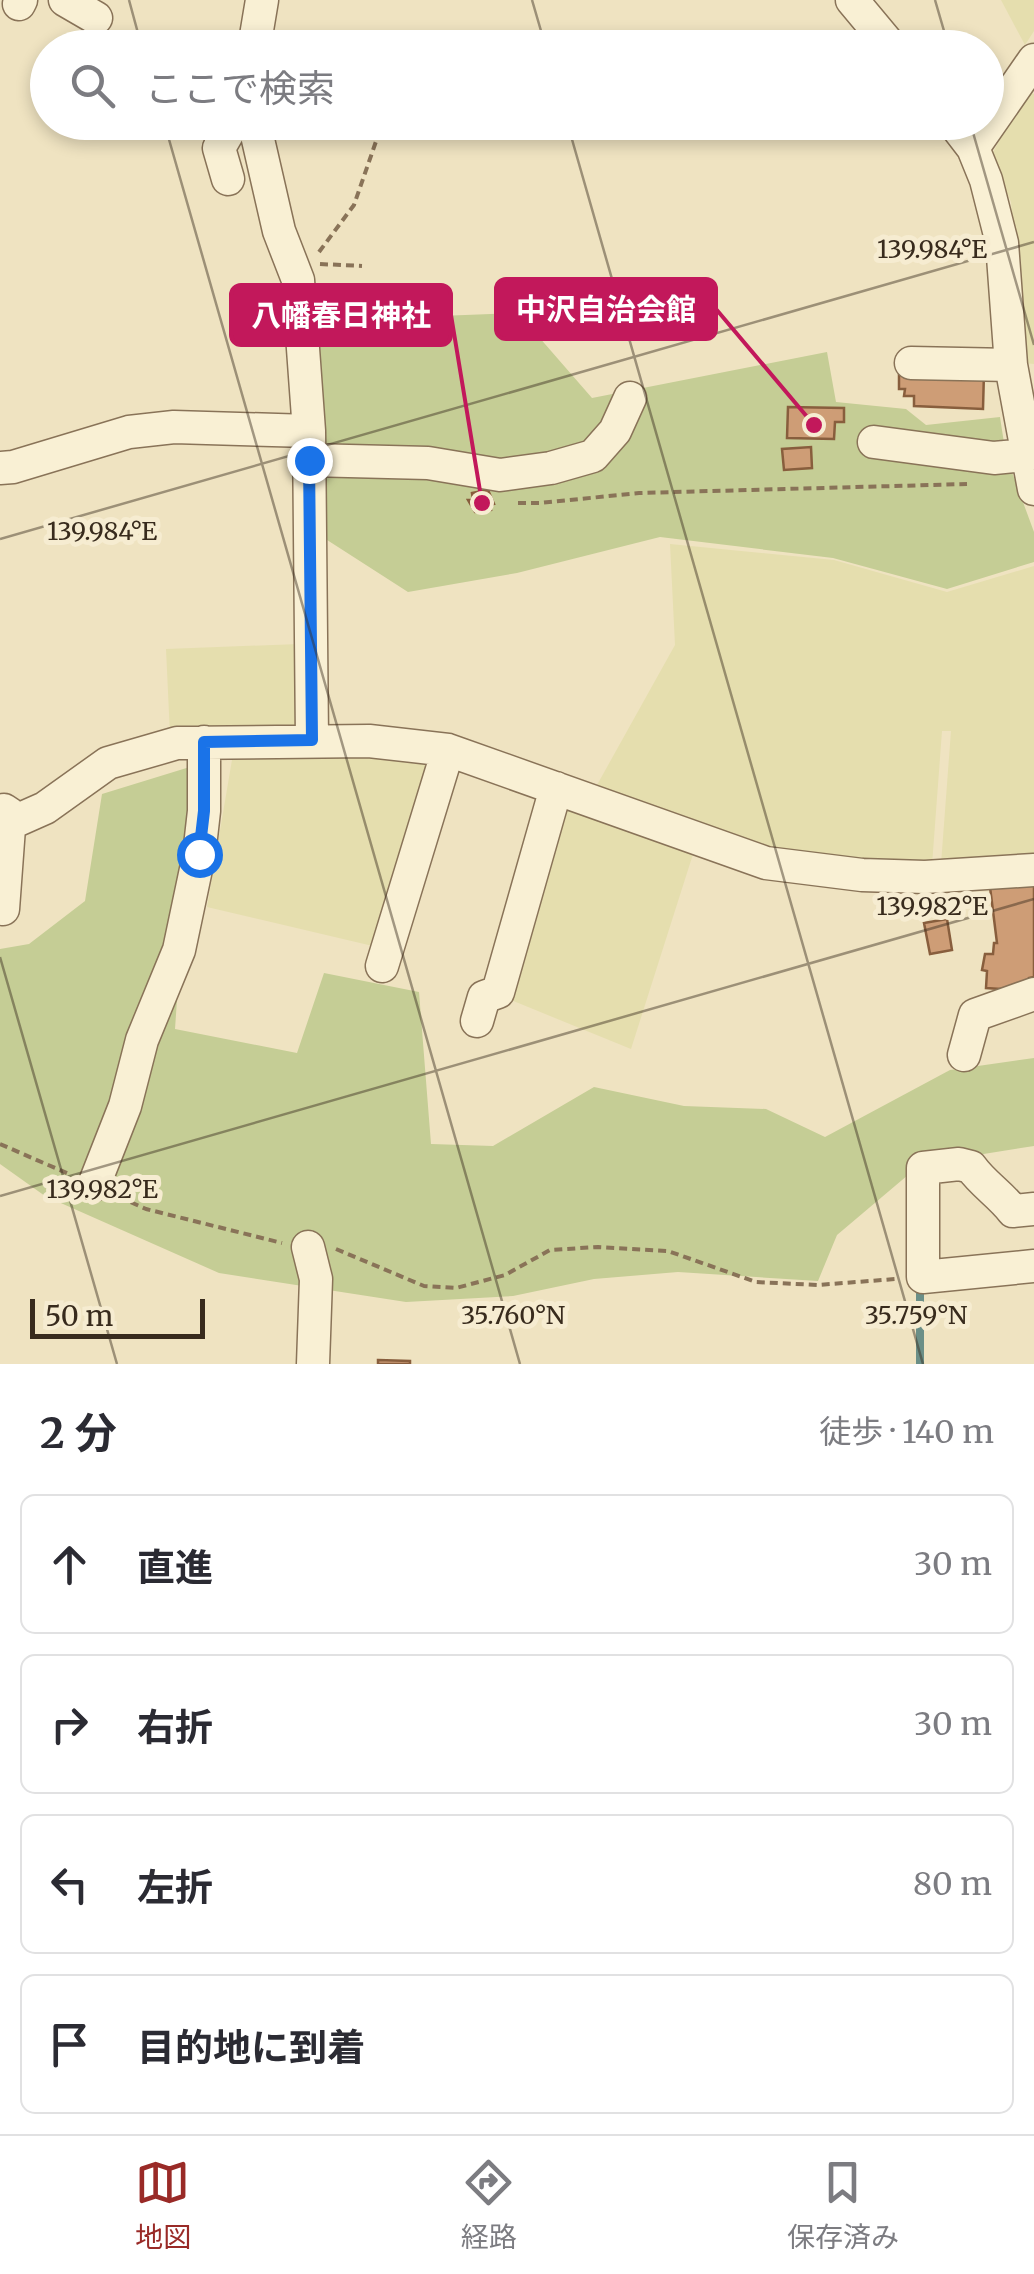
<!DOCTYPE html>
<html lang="ja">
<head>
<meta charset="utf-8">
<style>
  body { margin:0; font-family:Merriweather,"Noto Sans JP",serif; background:#f7f7f7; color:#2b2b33 }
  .scale { position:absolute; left:30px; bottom:25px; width:175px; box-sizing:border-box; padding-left:10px; border:5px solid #382b1d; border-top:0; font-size:28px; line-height:35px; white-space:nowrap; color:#382b1d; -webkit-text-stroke:8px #f6ecd1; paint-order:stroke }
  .stop { position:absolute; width:30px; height:30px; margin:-22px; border:8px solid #1a73e8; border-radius:50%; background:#fff }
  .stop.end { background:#1a73e8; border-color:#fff; box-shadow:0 2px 10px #0008 }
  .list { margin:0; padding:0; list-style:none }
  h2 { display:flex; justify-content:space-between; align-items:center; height:130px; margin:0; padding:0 40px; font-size:42px }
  h2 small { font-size:32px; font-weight:400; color:#7c7c81 }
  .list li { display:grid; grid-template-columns:65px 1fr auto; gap:30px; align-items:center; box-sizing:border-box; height:140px; margin:0 20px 20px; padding:0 20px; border:2px solid #e1e1e2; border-radius:15px }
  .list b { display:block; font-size:38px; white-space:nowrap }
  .list em { font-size:32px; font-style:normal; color:#7c7c81 }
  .icon { flex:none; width:55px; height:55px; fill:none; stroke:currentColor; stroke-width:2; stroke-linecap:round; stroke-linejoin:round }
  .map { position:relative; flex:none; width:1034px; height:1364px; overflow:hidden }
  .search { position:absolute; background:#fff; box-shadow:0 5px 15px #0003; left:30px; right:30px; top:30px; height:110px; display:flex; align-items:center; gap:25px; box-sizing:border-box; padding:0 35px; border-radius:55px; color:#7c7c81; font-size:38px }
  .sheet { height:770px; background:#fff }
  nav { display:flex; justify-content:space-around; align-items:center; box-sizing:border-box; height:140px; border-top:2px solid #e1e1e2; background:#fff; font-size:28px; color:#7c7c81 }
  nav a { display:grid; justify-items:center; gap:5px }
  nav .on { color:#992a27 }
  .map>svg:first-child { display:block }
</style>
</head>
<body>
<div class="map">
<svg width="1034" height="1364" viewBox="0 0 1034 1364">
  <rect width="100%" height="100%" fill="#efe3c1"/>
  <!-- farmland -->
  <path fill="#e5deae" d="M1001,0H1034V31L1025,45Z
    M1026,91L1034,94V364L1025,363L1011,202L991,156Z
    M670,544L834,560L947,592L1034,566V856L941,864L951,731H942L932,865L845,866L750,846L597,785L675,645Z
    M299,644L300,727L170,735L166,649Z
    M233,754L439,755L377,947L207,907Z
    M562,807L694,851L631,1049L501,996Z"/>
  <!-- green -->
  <path fill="#c5cd95" d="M518,313L592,398L827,352L836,402L906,409L926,425L1000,417L1006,456L1034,532V562L947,589L833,558L660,537L517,573L408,592L324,538L311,321Z
    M193,766L175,1029L297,1053L324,973L419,992L431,1144L493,1146L594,1087L684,1106L766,1109L825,1137L950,1070L1034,1058V1146L921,1164L837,1235L818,1281L678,1272L594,1279L513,1296L406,1302L219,1273L45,1196L0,1164V949L29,944L85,901L102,794Z"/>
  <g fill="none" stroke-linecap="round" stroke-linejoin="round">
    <!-- stream -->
    <path stroke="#6b8f87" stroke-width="8" d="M920,1364V1287"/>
  </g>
  <!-- building -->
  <path fill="#ce9d76" stroke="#885e3d" stroke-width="2.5" d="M899,369L984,372L983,409L914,406V396H904L905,389H899Z
    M788,407L844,408V422H835L834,439L787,438Z
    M811,447L812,468L784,470L782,449Z
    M488,490L494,504L490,505L491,510L475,512L468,500H473L472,493Z
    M1034,884V977L1029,978V984L1016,990L986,988L987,971L982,970L985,954H993L994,943H997L990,887Z
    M947,919L952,950L930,954L924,923Z
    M378,1360L410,1361V1364H378Z"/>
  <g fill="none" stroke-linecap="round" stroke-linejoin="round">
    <!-- minor casing -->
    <g stroke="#897358" stroke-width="35">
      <path id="minor" d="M65,0L96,18
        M852,0L892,48
        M19,4L21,0
        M254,48L262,0
        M254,122L279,231L298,280L309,431L312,740
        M953,122L973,148L986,180L1002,243L1011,365L1034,489
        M973,148L1034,60
        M228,179L219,148L234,122
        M911,363L1011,365
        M874,442L994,458L1026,455
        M309,460L428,463L500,475L551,468L593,456L615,431L630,398
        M0,468L13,467L129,432L174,427L309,431
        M0,828L45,808L108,763L177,743L369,741L448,750L766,863L862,875L925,877L1034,870
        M3,909L10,814L4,810
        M382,966L448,750
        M477,1021L484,997L498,992L556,788
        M964,1055L975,1015L1034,994
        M94,1185L125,1106L142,1040L179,950L199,855L204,811V742
        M1034,1209L1013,1211C1000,1194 983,1184 971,1167L959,1164L923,1168V1277L1034,1266
        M308,1247L316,1279L313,1364"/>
    </g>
    <!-- path -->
    <path stroke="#897358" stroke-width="4" stroke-dasharray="8 5" stroke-linecap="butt" d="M754,122L789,129H815L818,122
      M319,252L354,205L382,124L386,122
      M320,264L362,266
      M518,503H540L639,493L967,484
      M0,1144L69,1174
      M119,1197L146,1209L282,1243
      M336,1249L424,1286L456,1288L505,1275L550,1250L598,1247L668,1251L756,1282L817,1285L895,1279"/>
    <!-- minor -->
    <use href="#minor" stroke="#f9f0d4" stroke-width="32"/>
  </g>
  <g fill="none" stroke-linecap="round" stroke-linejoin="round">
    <!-- route -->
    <path stroke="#1a73e8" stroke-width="12" d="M199,854L204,811V742L312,740L309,460"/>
  </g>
  <!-- ticks -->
  <path fill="none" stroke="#382b1d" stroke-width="2.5" stroke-opacity="0.45" d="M129,0L142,48M532,0L546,48M935,0L949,48M164,122L520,1364M567,122L923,1364M970,122L1034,345M0,539L1034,242M0,957L117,1364M0,1196L1034,899"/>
  <g font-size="25" text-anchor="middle" fill="#382b1d" stroke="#f6ecd1" stroke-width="10" stroke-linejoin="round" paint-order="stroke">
    <text x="932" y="258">139.984°E</text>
    <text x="102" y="540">139.984°E</text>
    <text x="932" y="915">139.982°E</text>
    <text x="102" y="1198">139.982°E</text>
    <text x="513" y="1324">35.760°N</text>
    <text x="916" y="1324">35.759°N</text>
  </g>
  <!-- callouts -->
  <path fill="none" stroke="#c2185b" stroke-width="4" d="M814 425L716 309M482 503L451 315"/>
  <g fill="#c2185b" stroke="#f6ecd1" stroke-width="4">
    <circle cx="814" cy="425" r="10"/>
    <circle cx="482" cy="503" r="10"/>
  </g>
  <g fill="#c2185b" stroke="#c2185b" stroke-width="4">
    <rect x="496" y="279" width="220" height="60" rx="10"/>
    <rect x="231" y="285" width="220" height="60" rx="10"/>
  </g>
  <g font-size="30" text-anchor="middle" font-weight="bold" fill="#fff">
    <text x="606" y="320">中沢自治会館</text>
    <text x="341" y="326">八幡春日神社</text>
  </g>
</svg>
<div class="scale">50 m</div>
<div class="stop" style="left:199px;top:854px"></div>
<div class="stop end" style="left:309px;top:460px"></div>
<div class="search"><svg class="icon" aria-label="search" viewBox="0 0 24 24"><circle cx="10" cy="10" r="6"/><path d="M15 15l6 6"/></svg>ここで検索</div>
</div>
<section class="sheet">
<h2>2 分<small>徒歩 · 140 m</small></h2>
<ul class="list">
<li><svg class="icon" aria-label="ahead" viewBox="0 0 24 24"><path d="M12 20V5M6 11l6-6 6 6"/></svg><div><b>直進</b></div><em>30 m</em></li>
<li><svg class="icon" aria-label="right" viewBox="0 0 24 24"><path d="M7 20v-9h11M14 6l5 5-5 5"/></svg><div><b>右折</b></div><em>30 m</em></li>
<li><svg class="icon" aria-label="left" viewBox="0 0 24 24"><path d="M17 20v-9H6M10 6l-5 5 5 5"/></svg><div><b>左折</b></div><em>80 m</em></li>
<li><svg class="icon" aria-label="arrive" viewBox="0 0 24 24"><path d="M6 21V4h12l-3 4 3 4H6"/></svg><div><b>目的地に到着</b></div></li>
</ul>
</section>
<nav>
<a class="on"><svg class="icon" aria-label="map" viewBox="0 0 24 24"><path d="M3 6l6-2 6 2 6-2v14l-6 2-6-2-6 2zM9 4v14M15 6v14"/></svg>地図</a>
<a><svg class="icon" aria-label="directions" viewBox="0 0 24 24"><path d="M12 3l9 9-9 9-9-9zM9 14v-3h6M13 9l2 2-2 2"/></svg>経路</a>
<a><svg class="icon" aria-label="saved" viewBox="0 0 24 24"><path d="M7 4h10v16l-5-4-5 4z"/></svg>保存済み</a>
</nav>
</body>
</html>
